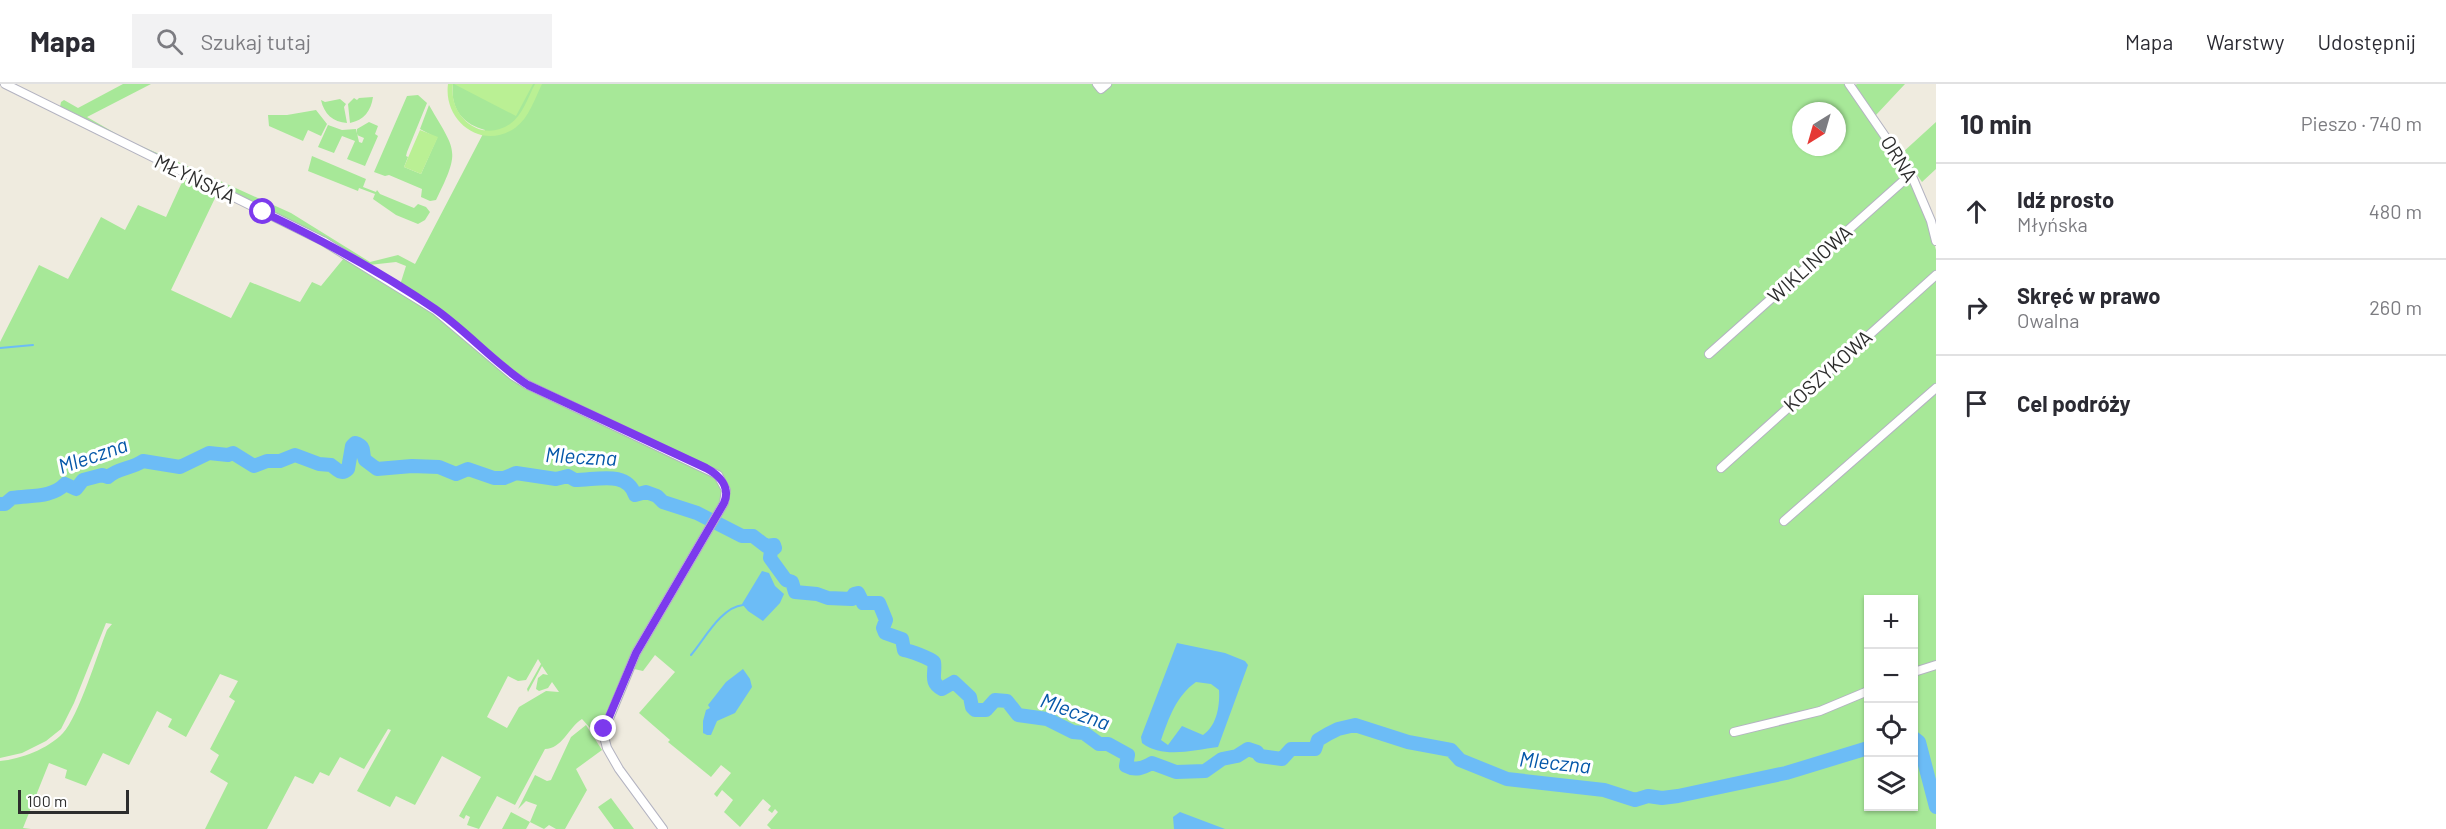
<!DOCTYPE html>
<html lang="pl">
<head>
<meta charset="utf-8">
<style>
  body { margin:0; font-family:Barlow,sans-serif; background:#f2f2f3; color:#2b2b33 }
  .controls { position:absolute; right:18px; bottom:18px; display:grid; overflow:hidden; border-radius:0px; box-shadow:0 2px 4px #0004 }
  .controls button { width:54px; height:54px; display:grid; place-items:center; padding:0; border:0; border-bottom:2px solid #e1e1e2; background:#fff; color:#2b2b33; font:30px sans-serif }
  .compass { position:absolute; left:1792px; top:18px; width:54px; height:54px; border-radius:50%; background:#fff; box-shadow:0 2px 4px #0004; rotate:217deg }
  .scale { position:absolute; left:18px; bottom:15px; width:111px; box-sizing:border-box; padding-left:6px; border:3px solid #2d2d2d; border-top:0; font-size:16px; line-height:21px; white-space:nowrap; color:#2d2d2d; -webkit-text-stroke:4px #fff; paint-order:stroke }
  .stop { position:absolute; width:18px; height:18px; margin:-14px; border:4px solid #7c3aed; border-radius:50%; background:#fff }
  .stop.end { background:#7c3aed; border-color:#fff; box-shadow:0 2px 6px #0008 }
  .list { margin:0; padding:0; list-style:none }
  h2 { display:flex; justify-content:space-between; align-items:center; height:78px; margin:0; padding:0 24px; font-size:26px }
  h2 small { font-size:20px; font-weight:400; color:#7c7c81 }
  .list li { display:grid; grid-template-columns:39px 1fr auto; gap:18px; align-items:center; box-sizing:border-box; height:96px; padding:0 24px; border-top:2px solid #e1e1e2 }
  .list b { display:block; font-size:22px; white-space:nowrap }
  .list p { margin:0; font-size:20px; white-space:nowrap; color:#7c7c81 }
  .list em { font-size:20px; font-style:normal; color:#7c7c81 }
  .icon { flex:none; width:33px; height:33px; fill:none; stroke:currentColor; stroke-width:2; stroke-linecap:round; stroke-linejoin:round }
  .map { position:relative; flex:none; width:1936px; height:745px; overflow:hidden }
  header { display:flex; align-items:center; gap:36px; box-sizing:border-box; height:84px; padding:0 30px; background:#fff; border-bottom:2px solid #e1e1e2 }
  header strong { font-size:28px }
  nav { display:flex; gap:33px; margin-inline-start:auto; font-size:21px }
  .search { width:420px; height:54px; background:#f2f2f3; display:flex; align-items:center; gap:15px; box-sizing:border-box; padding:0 21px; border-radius:0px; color:#7c7c81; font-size:22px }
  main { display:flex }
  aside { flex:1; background:#fff }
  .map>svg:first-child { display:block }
</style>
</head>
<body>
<header>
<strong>Mapa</strong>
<div class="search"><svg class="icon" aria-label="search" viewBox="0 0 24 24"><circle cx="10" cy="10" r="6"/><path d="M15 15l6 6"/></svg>Szukaj tutaj</div>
<nav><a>Mapa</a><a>Warstwy</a><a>Udostępnij</a></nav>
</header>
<main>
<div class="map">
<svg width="1936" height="745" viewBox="0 0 1936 745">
  <rect width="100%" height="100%" fill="#efebdf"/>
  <!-- green -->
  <path fill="#a7e898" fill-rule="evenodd" d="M123,0H151L87,33L127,56L201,88L197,91L60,23L61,18L64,16L78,24Z
    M453,0H1845L1902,82L1927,136L1936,166V745H771L767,741L778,728L775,725L772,729L768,726L771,722L763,715L740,743L724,728L733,716L722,706L717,713L714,710L731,689L721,681L711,693L668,658L670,656L639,629L675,588L655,571L643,587L634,585L600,655L582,635C568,644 562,665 545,665L515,721L497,712L479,745L467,741L470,733L466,731L464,735L459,732L481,693L442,672L415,721L396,712L390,723L357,707L391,646L388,645L364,685L340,673L329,692L320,688L313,700L295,692L267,745H205L228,699L210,688L219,671L210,665L235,617L229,613L238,597L220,590L186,653L168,643L172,635L157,627L129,681L103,669L86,702L65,694L67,686L49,679L23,744L31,745H0V677C21,675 48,665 63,649C78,633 98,569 107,546L112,540L106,539L74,619L61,645L46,657L22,669L0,674V258L39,181L68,195L101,133L125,146L138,121L166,133L183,96H186L214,110L216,112L171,206L231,234L250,198L300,218L312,198L321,202L344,174L400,201L406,182L396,178L369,181L207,96V91L291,129L370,178L398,171L415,180L485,46C462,40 450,24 453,0ZM1801,27H1837V63H1801ZM1868,516H1914V722H1868ZM538,575L541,580L527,605L528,608L542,582L548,591L543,590L538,594L536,605L539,607L548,604L552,598L559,608L546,607L519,623L507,644L487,633L508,592L518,597L526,596Z
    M1857,0H1905L1876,31L1854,2Z
    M418,11L427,19L407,68L406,72L408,73L404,83L421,90L437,54L420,45L429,21C456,68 461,65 436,116L430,117L421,113L422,105L389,91L385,92L374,88L407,12Z
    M373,13C371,27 364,36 350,39L348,20L354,14L357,16L359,14Z
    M340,15L346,20L344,23L347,39C333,38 324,30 321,16L325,18Z
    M316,26L327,40L321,52L308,46L303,57L269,42L268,31H287Z
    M369,38L378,42L375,50L378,52L365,82L347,75L355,57L342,52L334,69L318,63L328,41L342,46L356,45L359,58L362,59L364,54L357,51V45Z
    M1936,38V85L1922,98L1902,69Z
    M312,72L366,95L363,103L376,108L377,106L380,110L414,124L418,120L426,123L430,128L425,136L418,140L396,131L373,115L375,110L359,104L358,107L308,87Z
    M586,641L602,666L576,685L587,706L565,745H556L549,741L544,745L530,738L526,745H502L511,728L530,738L537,721L526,717L518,725L535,691L547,697L551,696L571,653Z
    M611,714L634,745H614L598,723Z"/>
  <!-- pitch -->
  <path fill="#baf094" d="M448,0H453C448,32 481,60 510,40C523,31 528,13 535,0H542C535,14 529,34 515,44C482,67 443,37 448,0Z
    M454,0H533L516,32Z
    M420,46L438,53L421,90L404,83Z"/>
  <!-- water -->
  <path fill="#6cbcf6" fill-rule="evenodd" d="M762,487L769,489L775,502L784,510L780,519L763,537L748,527L742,520Z
    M1177,559L1225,569L1245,577L1248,581L1218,663C1193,666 1163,675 1142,659L1141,653ZM1196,598L1211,600L1219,606C1220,621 1217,642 1203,651L1182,642L1168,661L1161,656C1169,634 1176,612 1196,598Z
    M743,585L750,595L752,603L735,629L717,637L711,651H707L703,649V637L706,626L710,624L708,621L726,598Z
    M1180,728L1225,745H1174L1173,733Z"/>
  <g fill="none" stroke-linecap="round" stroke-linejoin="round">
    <!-- stream -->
    <path stroke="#6cbcf6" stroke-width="2" d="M0,264L33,261
      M691,571C704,556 721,523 743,521"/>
    <!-- river -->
    <path stroke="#6cbcf6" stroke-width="14" d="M0,420H5L12,414C30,411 52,414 65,400L76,405L83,396L102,391L108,393C118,384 131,385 143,377L180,383L209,369L228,371L233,369L254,382L267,377H280L295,371L319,380L331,381C337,385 341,392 348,385L352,362L355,359C367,363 361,367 365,376L377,385L412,382L439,383L456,390L468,385L494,394H504L516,389L556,395L568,392L575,396C597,396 627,386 635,411L646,408L657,412L663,418L697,429L742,452H753L766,462L774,461L775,464L771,467L770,474L786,496L792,498L795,508L817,510L828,514L852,515L854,510L858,509L863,519H879L886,536L883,544L885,549L902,555L904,566C911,567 929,574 934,578C936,590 929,598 942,605L954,598L970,613L972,623L975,626H986L995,616L1007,617L1018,631L1047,635L1073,648L1084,649L1099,660H1108L1128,671L1126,682C1135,687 1143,684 1152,679L1176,688L1205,687L1222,675L1237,672L1248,665L1257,668L1260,672L1282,675L1291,665H1315L1318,656L1328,650L1338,645L1355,641L1408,658L1451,666L1460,676L1507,695L1604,706L1635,716L1648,712L1662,714L1678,712L1786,689L1868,664
      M1914,654L1919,658L1936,723"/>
    <!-- minor casing -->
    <g stroke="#b3b3c1" stroke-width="10">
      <path id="minor" d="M5,0L323,157L435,226L512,291L528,301L718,391L726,406L724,419L636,569L603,649L607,664L619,685L663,745
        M1097,0L1101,5L1107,0
        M1849,0L1911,90L1931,137L1936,157
        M1709,270L1911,90
        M1721,384L1936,191
        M1784,437L1936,304
        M1914,588L1936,581
        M1734,648L1820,627L1868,607"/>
    </g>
    <!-- minor -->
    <use href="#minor" stroke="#fff" stroke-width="8"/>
  </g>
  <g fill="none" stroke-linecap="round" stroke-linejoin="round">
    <!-- route -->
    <path stroke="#7c3aed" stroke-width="8" d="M263,128C322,156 381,188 435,225C468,248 494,279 528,301L706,384C719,391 731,403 724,419L636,569L604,645"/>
  </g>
  <g text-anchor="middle" stroke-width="6" stroke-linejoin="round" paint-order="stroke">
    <!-- street labels -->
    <g font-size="20" fill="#2d2d2d" stroke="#fff">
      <text transform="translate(1899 75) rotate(58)" y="7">ORNA</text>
      <text transform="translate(195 95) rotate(26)" y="7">MŁYŃSKA</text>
      <text transform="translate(1810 180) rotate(-42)" y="7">WIKLINOWA</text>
      <text transform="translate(1828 287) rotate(-42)" y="7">KOSZYKOWA</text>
    </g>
    <!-- water labels -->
    <g font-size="21" font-style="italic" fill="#0557a9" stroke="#fff">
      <text transform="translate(93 372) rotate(-19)" y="7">Mleczna</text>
      <text transform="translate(581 373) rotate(3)" y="7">Mleczna</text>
      <text transform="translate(1075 628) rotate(20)" y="7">Mleczna</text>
      <text transform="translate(1555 679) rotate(6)" y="7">Mleczna</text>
    </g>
  </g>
</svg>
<div class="controls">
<button>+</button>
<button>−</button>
<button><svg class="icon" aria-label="locate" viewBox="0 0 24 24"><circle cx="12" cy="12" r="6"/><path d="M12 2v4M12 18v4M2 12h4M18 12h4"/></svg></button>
<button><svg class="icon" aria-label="layers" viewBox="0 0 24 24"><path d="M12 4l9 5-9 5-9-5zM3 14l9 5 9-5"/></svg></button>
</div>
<svg class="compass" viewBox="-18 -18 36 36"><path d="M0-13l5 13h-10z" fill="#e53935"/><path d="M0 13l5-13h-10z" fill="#7c7c81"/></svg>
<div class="scale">100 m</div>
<div class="stop" style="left:263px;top:128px"></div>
<div class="stop end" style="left:604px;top:645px"></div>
</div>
<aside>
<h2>10 min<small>Pieszo · 740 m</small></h2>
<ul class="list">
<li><svg class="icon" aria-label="ahead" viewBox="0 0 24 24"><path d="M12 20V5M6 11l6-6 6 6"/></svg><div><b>Idź prosto</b><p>Młyńska</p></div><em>480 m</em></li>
<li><svg class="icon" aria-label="right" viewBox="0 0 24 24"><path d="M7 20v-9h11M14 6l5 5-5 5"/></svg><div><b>Skręć w prawo</b><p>Owalna</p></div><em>260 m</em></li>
<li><svg class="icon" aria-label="arrive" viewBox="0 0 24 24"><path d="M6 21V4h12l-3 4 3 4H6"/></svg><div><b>Cel podróży</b></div></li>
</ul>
</aside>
</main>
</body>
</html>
